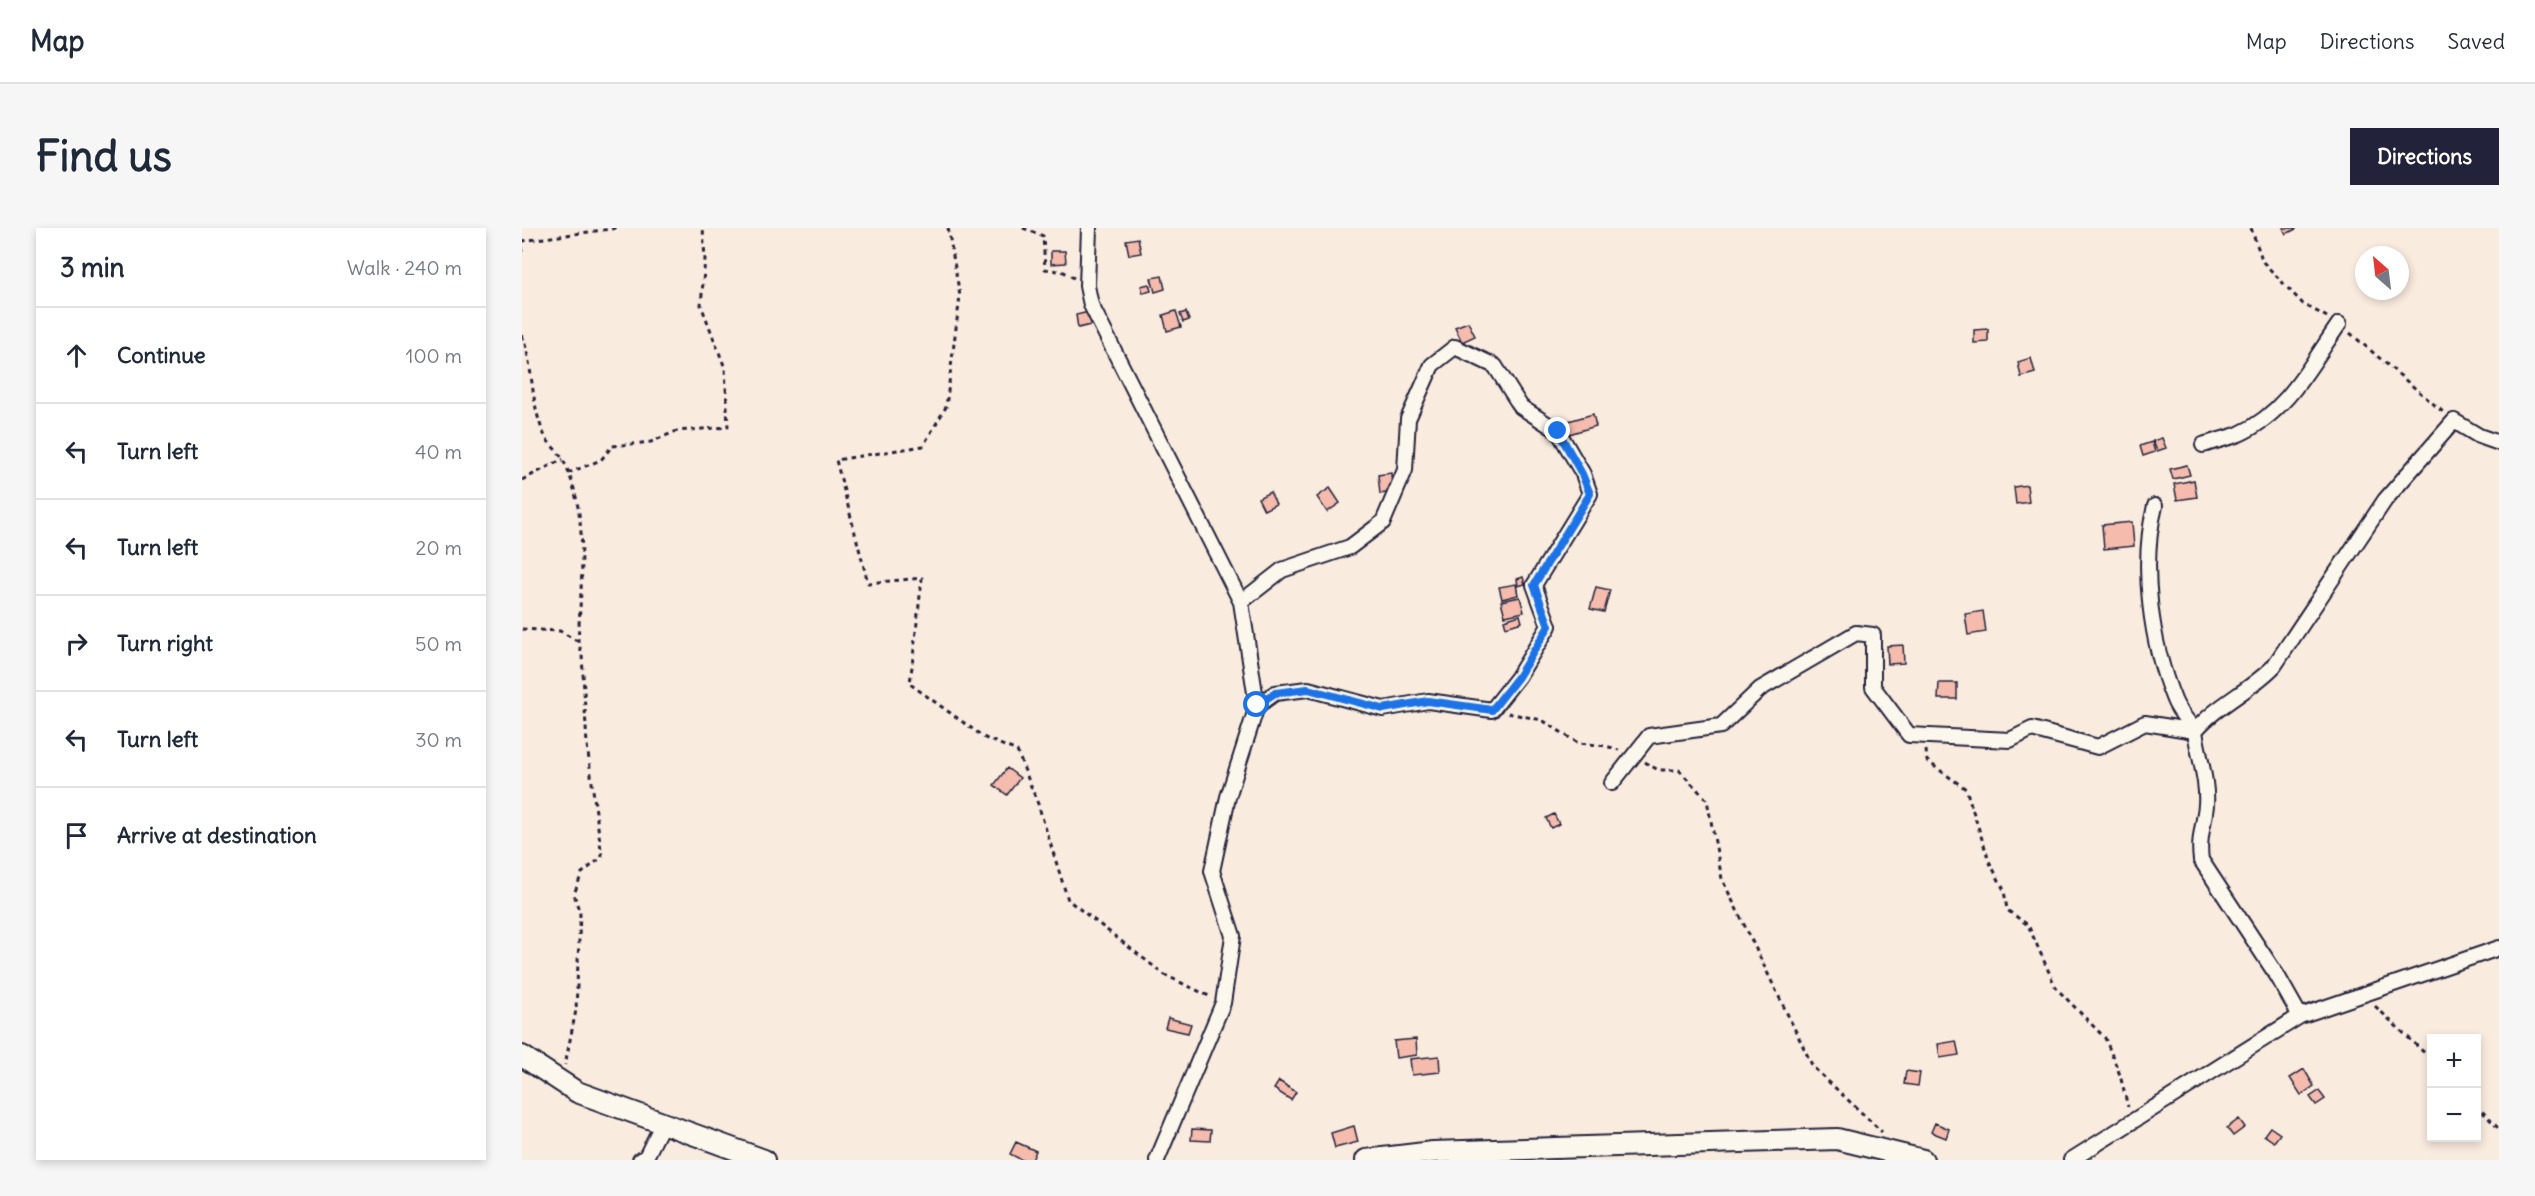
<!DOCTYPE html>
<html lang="en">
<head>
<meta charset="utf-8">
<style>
  body { margin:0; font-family:Delius,sans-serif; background:#f6f6f7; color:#1f2937 }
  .controls { position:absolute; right:18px; bottom:18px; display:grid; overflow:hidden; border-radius:0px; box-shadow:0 3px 9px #0003 }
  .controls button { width:54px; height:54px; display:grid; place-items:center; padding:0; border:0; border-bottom:2px solid #e0e1e3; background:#fff; color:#1f2937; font:30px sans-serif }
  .compass { position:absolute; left:1833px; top:18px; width:54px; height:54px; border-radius:50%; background:#fff; box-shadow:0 3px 9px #0003; rotate:332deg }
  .stop { position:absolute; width:18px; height:18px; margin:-14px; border:4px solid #1a73e8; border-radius:50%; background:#fff }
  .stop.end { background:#1a73e8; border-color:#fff; box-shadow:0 2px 6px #0008 }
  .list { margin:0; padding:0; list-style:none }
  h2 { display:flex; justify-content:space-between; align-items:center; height:78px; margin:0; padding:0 24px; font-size:26px }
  h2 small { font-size:20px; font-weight:400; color:#747a83 }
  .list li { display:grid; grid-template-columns:39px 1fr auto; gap:18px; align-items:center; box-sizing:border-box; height:96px; padding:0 24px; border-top:2px solid #e0e1e3 }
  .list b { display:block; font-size:22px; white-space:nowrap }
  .list em { font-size:20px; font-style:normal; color:#747a83 }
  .icon { flex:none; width:33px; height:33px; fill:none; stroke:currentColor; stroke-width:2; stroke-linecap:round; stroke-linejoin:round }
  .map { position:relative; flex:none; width:1977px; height:932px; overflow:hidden; border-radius:0px }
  header { display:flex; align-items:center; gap:36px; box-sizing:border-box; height:84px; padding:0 30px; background:#fff; border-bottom:2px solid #e0e1e3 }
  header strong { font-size:28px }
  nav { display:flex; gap:33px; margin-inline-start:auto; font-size:21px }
  .intro { display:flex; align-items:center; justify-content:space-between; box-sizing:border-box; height:144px; padding:0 36px }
  h1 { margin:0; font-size:42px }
  .button { padding:15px 27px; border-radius:0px; background:#22223b; color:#fff; font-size:21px; font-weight:700 }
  main { display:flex; gap:36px; padding:0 36px }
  aside { flex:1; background:#fff; border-radius:0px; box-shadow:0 3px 9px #0003 }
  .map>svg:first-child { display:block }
</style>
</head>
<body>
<header>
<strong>Map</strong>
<nav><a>Map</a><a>Directions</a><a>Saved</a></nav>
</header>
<div class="intro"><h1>Find us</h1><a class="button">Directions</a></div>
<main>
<aside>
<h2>3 min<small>Walk · 240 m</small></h2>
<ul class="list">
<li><svg class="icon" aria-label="ahead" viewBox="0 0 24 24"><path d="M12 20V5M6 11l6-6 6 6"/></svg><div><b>Continue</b></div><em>100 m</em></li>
<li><svg class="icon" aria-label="left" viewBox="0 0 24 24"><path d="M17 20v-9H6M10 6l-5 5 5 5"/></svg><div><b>Turn left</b></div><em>40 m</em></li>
<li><svg class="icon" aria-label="left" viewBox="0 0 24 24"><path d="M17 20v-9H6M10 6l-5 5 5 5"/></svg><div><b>Turn left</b></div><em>20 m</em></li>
<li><svg class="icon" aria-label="right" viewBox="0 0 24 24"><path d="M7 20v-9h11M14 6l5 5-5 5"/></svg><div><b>Turn right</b></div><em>50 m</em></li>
<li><svg class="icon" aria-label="left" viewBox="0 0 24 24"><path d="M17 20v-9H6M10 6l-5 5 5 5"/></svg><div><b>Turn left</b></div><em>30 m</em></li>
<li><svg class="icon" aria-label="arrive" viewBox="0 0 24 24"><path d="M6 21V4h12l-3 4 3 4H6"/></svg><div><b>Arrive at destination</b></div></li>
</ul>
</aside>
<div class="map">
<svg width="1977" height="932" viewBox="0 0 1977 932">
  <rect width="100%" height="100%" fill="#faebdf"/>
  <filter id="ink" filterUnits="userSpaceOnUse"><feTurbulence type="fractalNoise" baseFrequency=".0167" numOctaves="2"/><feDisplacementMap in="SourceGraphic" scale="12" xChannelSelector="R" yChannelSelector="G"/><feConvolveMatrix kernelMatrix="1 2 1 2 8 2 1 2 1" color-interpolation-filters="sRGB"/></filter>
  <g filter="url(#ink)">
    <!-- building -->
    <path fill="#f5bbad" stroke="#22223b" stroke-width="1.5" d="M1761,0H1773L1774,1L1764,6Z
      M616,10L619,25L607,27L604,12Z
      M529,23H543L544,35L529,36Z
      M640,48L643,61L633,64L629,50Z
      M627,56L629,63L621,65L619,58Z
      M654,83L659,99L645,103L641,87Z
      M567,84L569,97L556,100L554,87Z
      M664,84L667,92L661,94L658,86Z
      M946,94L953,108L940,114L933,99Z
      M1466,101V114L1452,115V102Z
      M1509,130L1513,145L1499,149L1496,134Z
      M1071,186L1074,198L1047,206L1043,194Z
      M1640,210L1644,220L1635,223L1631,213Z
      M1630,214L1633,224L1621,228L1618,218Z
      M1665,237L1668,247L1651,251L1648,241Z
      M869,245L870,264L858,266L856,247Z
      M1672,252L1675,269L1655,272L1652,256Z
      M1505,257L1507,274L1494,276L1492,259Z
      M808,260L818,275L805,284L795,269Z
      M748,264L754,276L742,282L736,270Z
      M1610,294L1612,318L1582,321L1580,297Z
      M1001,349L1003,356L996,358L995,351Z
      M994,356L996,367L980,371L977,359Z
      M1074,359L1088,362L1082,384L1068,381Z
      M998,369L1002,384L983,388L979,373Z
      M1461,383L1464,404L1446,407L1443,386Z
      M998,387L1000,394L984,399L982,392Z
      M1381,417L1382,435L1366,436L1365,418Z
      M1417,455H1435V471H1416Z
      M485,540L498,550L485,567L472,557Z
      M1032,586L1037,596L1029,600L1024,590Z
      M646,790L669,796L666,805L643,800Z
      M894,811L895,827L874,830L872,813Z
      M1434,813L1437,827L1418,830L1416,816Z
      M917,828L918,844L890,847L888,831Z
      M1782,841L1792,858L1779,867L1768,850Z
      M1384,843L1398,845L1396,858L1382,856Z
      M757,853L774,864L769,872L752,861Z
      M1797,863L1803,871L1794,877L1788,869Z
      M1717,891L1723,899L1711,908L1705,900Z
      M1413,895L1427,901L1424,910L1409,904Z
      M832,898L836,914L813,920L809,905Z
      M1748,899L1758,906L1752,914L1742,907Z
      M670,901L689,902L688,913L669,912Z
      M494,914L514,923L510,932H500L488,926Z"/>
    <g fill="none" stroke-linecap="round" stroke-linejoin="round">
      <!-- street casing -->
      <g stroke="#22223b" stroke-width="18">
        <path id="street" d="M567,0L565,58L569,77L719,374L735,478L706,569L690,643L711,708L701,775L635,932
          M1681,217C1693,213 1706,210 1717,206C1765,185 1789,136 1817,96
          M719,374L760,342L828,319L861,294L883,242L886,191L910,137L933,119L973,138L999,179L1036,203L1061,246L1068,266L1012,357L1027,398L996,449L970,482L906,473L861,481L786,461L753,465L735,478
          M1090,555L1127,508L1199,498L1238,461L1334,405L1351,407V459L1387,507L1488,512L1510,501L1576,519L1623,495L1673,503C1666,493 1656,483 1652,472C1629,416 1618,337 1633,278
          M1778,788L1756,749L1679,632C1676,610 1682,598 1684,577C1686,553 1676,526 1673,503C1693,478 1728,463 1752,438L1863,272L1932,193L1957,208L1977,215
          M118,932L124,929L141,895
          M1549,932L1778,788L1977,720"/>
      </g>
      <!-- secondary casing -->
      <g stroke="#22223b" stroke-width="24">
        <path id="secondary" d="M0,828L55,864L242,932
          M844,932L911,924L1315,911L1401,932"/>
      </g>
      <!-- path -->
      <path stroke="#22223b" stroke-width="3" stroke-dasharray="4.5 4.5" stroke-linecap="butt" d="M426,0L438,68L424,179L401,218L314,232L346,355L400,350L388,456L463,510L495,523L516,576L546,672L643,747L689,769
        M501,0L521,8L523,41L542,44L552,50
        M1729,0L1741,34L1781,76L1805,89
        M0,13L96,0
        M0,19V27
        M1828,105L1921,184
        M0,107C12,139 8,175 22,206C26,216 36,222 41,232C68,285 59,356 56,413L60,427L65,517L80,629L60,645L52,666L58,686L54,782L43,837
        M46,245L79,232L90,218L129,214L155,203L206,199L203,140L179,77L183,31L181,0
        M0,252L41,231
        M0,401L38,403L55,413
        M986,485L1020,492L1056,515L1084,518L1097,522
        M1404,522L1405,533L1444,561L1467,633L1482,662L1485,682L1506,697L1534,760L1583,810L1598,847L1606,879
        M1123,534L1136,542H1157L1185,572L1200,651L1291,839L1360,904
        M1853,778L1910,832
        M1954,877L1977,901"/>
      <!-- street -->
      <use href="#street" stroke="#fbf7ec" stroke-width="14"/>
      <!-- secondary -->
      <use href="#secondary" stroke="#fbf7ec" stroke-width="20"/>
    </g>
  </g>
  <g fill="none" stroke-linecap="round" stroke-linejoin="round" filter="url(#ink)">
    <!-- route -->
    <path stroke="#1a73e8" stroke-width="8" d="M735,477L753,465L786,461L861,481L906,473L970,482L996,449L1027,398L1012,357L1068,266L1060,246L1036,203"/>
  </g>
</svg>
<div class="controls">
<button>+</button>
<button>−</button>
</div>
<svg class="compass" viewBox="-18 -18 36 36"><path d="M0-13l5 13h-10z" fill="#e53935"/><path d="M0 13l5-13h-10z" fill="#747a83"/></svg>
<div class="stop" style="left:735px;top:477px"></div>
<div class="stop end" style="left:1036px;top:203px"></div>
</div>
</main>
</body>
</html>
